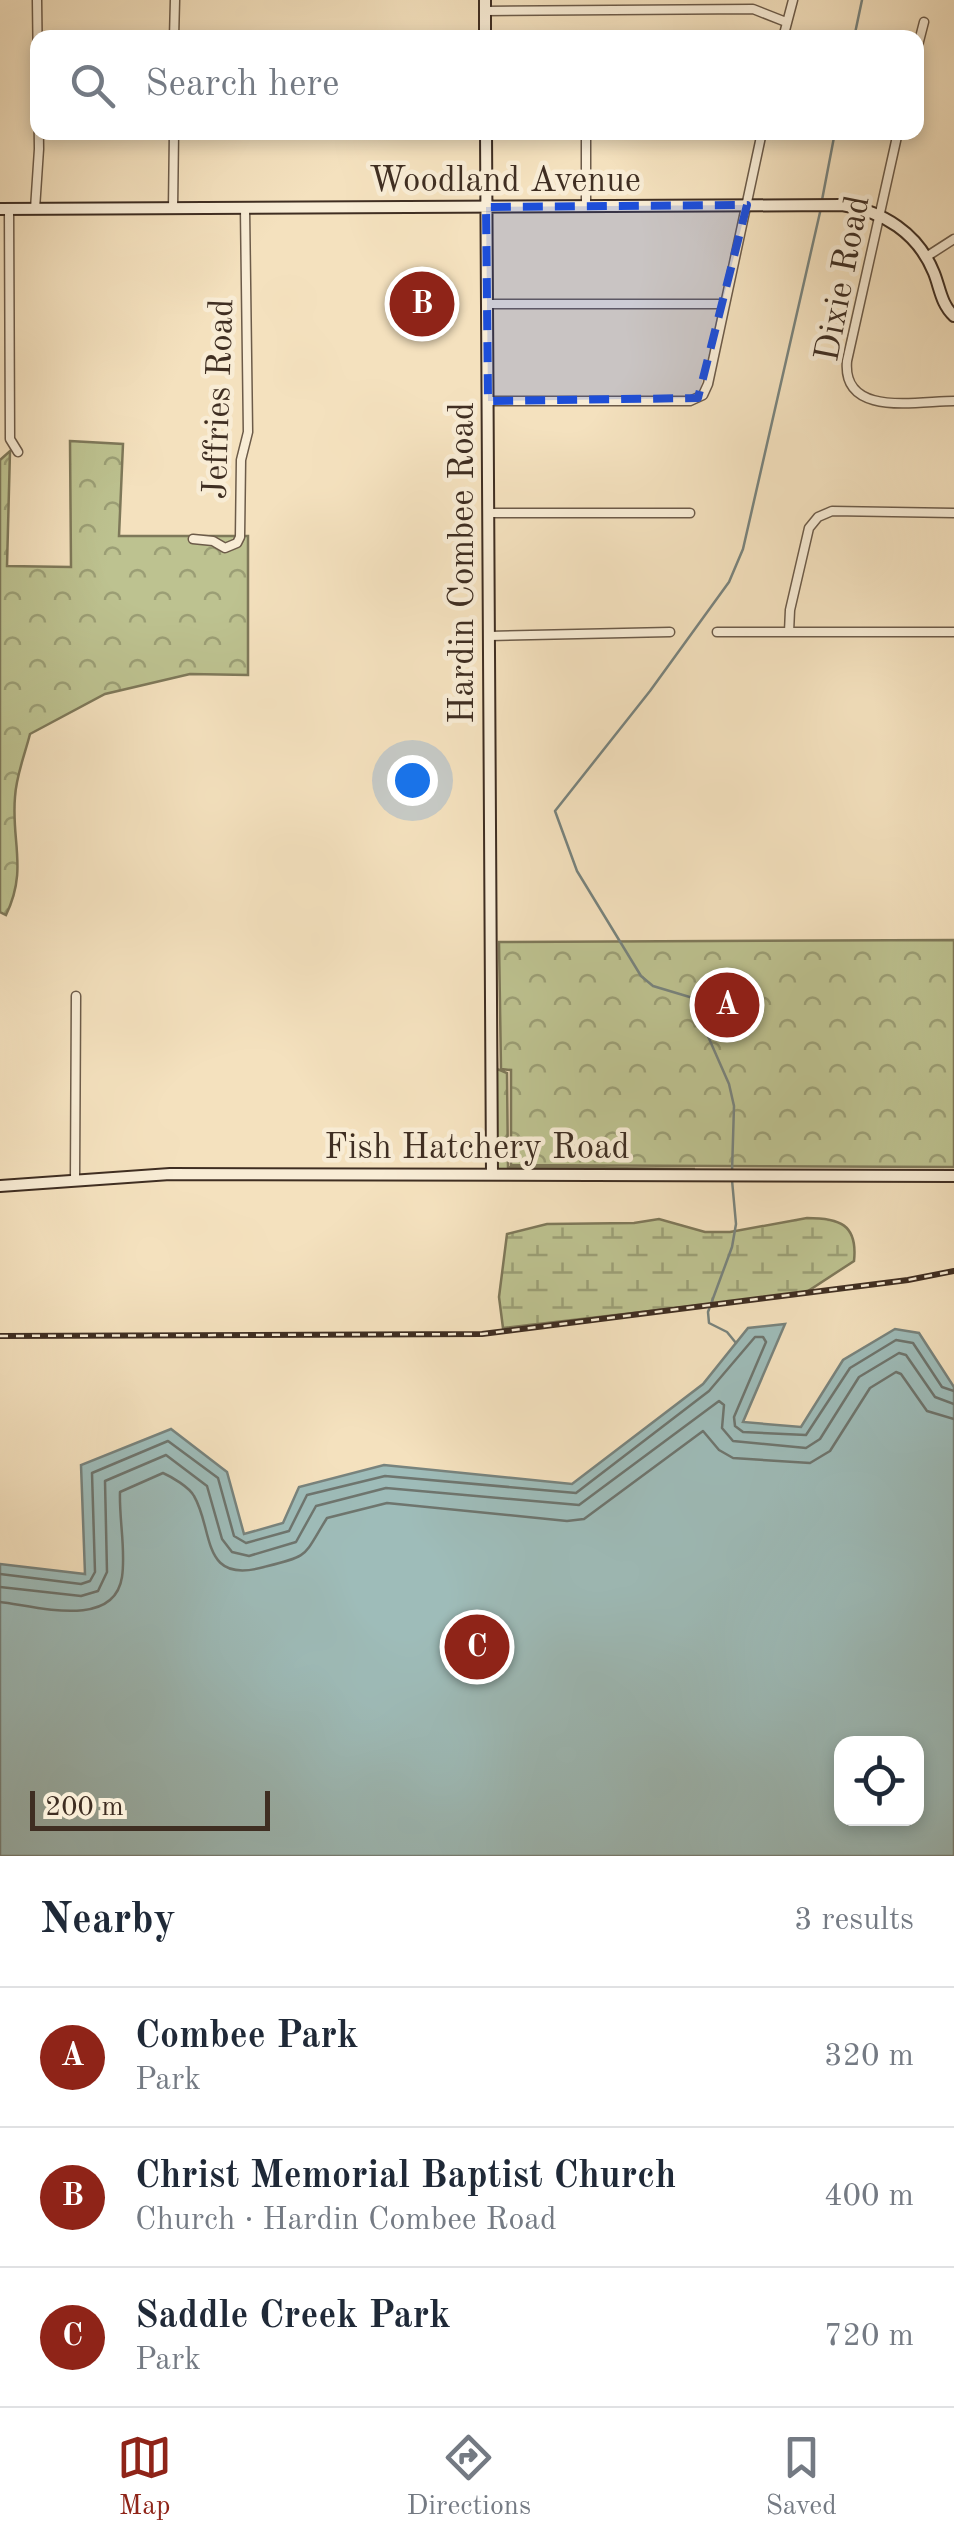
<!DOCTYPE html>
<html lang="en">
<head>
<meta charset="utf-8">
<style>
  body { margin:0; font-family:"Old Standard TT",serif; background:#f6f6f7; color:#1f2937 }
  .controls { position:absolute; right:30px; bottom:30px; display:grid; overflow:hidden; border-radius:20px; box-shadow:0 5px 15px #0003 }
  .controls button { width:90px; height:90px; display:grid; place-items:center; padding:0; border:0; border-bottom:2px solid #e0e1e3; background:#fff; color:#1f2937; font:50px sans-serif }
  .scale { position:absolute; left:30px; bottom:25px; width:240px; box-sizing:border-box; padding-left:10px; border:5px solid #3f2e22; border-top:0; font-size:28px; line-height:35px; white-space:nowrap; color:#3f2e22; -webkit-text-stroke:8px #f8ecd5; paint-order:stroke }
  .you { position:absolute; left:412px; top:780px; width:35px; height:35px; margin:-25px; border:8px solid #fff; border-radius:50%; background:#1a73e8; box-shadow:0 0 0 15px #1a73e833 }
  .badge { display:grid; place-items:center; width:65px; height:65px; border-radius:50%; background:#8f2418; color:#fff; font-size:32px; font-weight:700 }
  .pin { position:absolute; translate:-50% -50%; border:5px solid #fff; box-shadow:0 2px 10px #0006 }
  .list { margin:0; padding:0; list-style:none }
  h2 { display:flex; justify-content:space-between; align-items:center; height:130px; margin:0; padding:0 40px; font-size:42px }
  h2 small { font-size:32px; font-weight:400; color:#747a83 }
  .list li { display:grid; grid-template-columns:65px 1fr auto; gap:30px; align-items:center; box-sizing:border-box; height:140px; padding:0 40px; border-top:2px solid #e0e1e3 }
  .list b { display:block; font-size:38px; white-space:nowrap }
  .list p { margin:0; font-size:32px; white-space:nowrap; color:#747a83 }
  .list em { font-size:32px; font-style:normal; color:#747a83 }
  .icon { flex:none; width:55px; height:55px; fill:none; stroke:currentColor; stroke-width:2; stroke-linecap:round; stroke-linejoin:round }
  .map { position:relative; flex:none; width:954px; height:1856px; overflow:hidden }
  .search { position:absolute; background:#fff; box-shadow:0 5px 15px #0003; left:30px; right:30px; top:30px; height:110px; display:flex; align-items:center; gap:25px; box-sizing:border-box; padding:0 35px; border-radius:20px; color:#747a83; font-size:38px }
  .sheet { height:550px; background:#fff }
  nav { display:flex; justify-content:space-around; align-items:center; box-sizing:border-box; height:140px; border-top:2px solid #e0e1e3; background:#fff; font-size:28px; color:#747a83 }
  nav a { display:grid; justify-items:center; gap:5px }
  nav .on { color:#8f2418 }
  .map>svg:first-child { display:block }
</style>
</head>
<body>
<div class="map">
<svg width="954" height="1856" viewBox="0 0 954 1856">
  <defs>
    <pattern id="forest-crowns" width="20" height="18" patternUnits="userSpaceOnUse" patternTransform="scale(2.5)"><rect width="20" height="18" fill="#bdc290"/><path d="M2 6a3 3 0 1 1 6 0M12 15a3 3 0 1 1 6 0" fill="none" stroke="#9b9e75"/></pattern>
    <pattern id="wetland-marsh" width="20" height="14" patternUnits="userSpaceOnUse" patternTransform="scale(2.5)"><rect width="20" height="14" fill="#bdc290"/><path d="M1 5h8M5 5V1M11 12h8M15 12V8" fill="none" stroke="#9b9e75"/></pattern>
  </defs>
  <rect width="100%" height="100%" fill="#f4e1be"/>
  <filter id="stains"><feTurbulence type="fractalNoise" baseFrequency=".002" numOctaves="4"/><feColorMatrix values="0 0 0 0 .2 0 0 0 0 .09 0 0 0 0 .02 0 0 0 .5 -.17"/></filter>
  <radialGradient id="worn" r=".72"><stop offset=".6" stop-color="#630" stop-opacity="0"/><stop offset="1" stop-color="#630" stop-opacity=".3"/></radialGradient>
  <!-- forest -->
  <path fill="url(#forest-crowns)" stroke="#7e7859" stroke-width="2.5" d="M70,441L123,444L119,536H248V675L190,674L105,694L30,734C25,754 16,776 15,797C11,841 28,870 6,915L0,912V460L10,451L7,566L71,567Z
    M954,940V1167L511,1165V1070L501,1069L499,942Z
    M495,947L497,1069L507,1073L508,1167L695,1169L496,1170Z"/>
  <!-- wetland -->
  <path fill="url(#wetland-marsh)" stroke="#7e7859" stroke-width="2.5" d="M807,1218C839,1218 858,1224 854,1261L805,1293L503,1328L499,1297L507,1234L547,1224L634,1223L659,1219L705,1232H730Z"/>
  <!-- water -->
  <path fill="#9ebcb9" stroke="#78837d" stroke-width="2.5" fill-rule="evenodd" d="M785,1324L743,1422L801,1427L843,1360L895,1329L919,1333L954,1387V1856H0V1564L85,1574L81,1465L171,1429L227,1472L244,1534L283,1523L299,1487L384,1465L572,1484L703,1384L748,1328ZM842,1744H916V1818H842Z"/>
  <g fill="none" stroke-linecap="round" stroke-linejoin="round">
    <!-- shore -->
    <path stroke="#6e756e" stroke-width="2.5" d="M0,1574L81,1584L90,1581L95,1572L92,1473L168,1441L218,1478L234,1536L246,1543L289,1531L307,1495L385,1476L576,1493L709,1391L755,1337H763L766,1342L734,1417L735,1426L743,1432L806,1435L850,1368L896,1340L913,1343L942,1387L954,1391
      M0,1587L81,1596L98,1591L107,1572L105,1481L166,1455L207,1486L222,1539L232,1552L249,1556L296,1542L316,1506L386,1488L579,1505L719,1401L724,1405L722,1428L733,1441L806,1448L820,1439L859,1377L899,1353L906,1355L935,1397L954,1404
      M0,1602C35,1606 114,1630 122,1577C126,1550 119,1520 120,1492L163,1473C172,1477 189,1487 194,1496C214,1530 200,1585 264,1567C311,1555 302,1558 327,1518L387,1503L567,1521L584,1519L703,1431L719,1450L733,1458L810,1463L830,1451L870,1388L896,1372L901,1374L927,1411L954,1419"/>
    <!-- stream -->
    <path stroke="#78837d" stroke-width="2.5" d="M854,38L862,0
      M822,200L835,132
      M732,1172L734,1106L729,1084L707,1034L702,1006L693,998L653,986L641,976L577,871L555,811L650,691L729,582L743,549L821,208
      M732,1180L736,1224L732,1247L708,1312L709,1323L727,1332L736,1343"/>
    <!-- street casing -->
    <g stroke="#6c5b49" stroke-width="11">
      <path id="street" d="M485,11L753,9L786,22
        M174,38L175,0
        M783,38L793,0
        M916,53L924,22
        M586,132V206
        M898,132L847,361C842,418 918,401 954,401
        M9,209L10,439L18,452
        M35,209L39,149L37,0
        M173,209L174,132
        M926,257L954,239
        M487,304H725
        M488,401H690L703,395L708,384L762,132
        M488,513H690
        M193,539L213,541L225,548L237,543L240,537L241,460L248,432L245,209
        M717,632H954
        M789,632L790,610L809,528L818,517L832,511L954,513
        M489,636L670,632
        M75,1180L76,996"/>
    </g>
    <!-- secondary casing -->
    <g stroke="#3f2e22" stroke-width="14">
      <path id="secondary" d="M485,0V38
        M486,132L492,1174
        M0,209L842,205C883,211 918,233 934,273C940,288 941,304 954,316
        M0,1186L170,1174L954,1176"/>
    </g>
    <!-- street -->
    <use href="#street" stroke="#f8ecd5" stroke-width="8"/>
    <!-- secondary -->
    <use href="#secondary" stroke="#f8ecd5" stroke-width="10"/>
    <!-- rail casing -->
    <g stroke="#3f2e22" stroke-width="6">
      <path id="rail" d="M0,1336L482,1334L908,1280L954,1271"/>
    </g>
    <!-- rail -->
    <use href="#rail" stroke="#f8ecd5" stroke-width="2.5" stroke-dasharray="8" stroke-linecap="butt"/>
  </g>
  <!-- marked area -->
  <path fill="#1d4ed8" fill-opacity="0.2" stroke="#1d4ed8" stroke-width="8" stroke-dasharray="20 12" stroke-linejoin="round" d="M747,205L698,398L488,401L486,207Z"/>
  <g text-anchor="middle" stroke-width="9" stroke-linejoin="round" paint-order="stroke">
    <!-- street labels -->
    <g font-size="35" fill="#3f2e22" stroke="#f8ecd5">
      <text x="505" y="191">Woodland Avenue</text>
      <text transform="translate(841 278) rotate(-79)" y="12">Dixie Road</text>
      <text transform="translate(217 399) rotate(-88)" y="12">Jeffries Road</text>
      <text transform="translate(461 563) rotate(-90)" y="12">Hardin Combee Road</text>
      <text x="477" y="1158">Fish Hatchery Road</text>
    </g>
  </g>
  <rect width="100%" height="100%" filter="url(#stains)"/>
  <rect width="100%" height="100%" fill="url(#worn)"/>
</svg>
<div class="controls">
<button><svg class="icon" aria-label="locate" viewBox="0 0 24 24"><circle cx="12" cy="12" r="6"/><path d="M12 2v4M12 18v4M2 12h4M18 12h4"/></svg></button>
</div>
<div class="scale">200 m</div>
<div class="you"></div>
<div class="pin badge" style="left:727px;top:1005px">A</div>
<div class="pin badge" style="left:422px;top:304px">B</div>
<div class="pin badge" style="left:477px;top:1647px">C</div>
<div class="search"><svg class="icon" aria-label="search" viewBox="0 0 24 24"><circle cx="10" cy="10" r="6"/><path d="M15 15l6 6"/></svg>Search here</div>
</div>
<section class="sheet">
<h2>Nearby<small>3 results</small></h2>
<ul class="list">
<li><span class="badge">A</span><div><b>Combee Park</b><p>Park</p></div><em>320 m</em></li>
<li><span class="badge">B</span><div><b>Christ Memorial Baptist Church</b><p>Church · Hardin Combee Road</p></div><em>400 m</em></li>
<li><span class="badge">C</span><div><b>Saddle Creek Park</b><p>Park</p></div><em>720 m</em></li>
</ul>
</section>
<nav>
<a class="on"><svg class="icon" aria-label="map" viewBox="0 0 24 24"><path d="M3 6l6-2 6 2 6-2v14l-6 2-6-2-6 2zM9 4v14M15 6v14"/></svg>Map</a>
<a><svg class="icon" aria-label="directions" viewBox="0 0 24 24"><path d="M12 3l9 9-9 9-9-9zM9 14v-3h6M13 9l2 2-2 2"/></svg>Directions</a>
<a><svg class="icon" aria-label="saved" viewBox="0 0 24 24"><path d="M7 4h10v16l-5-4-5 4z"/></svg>Saved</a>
</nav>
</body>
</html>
